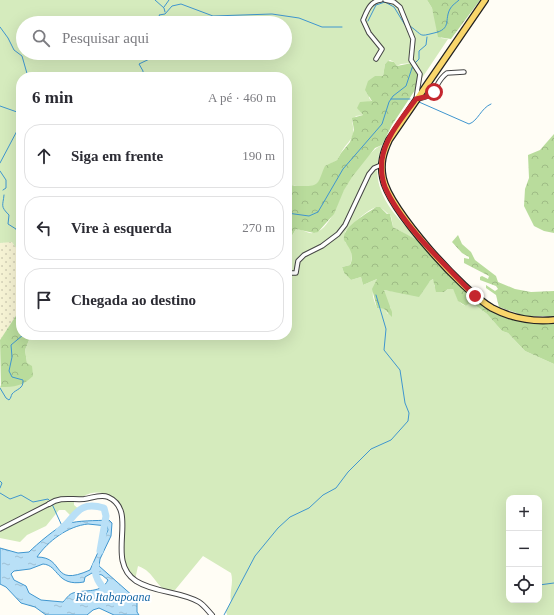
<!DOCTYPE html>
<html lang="pt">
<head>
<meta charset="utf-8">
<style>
  body { margin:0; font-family:Georgia,serif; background:#f7f7f7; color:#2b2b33 }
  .controls { position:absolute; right:12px; bottom:12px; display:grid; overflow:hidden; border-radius:8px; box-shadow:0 4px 16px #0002 }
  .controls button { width:36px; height:36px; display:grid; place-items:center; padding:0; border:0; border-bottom:1px solid #e1e1e2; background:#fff; color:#2b2b33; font:20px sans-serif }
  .stop { position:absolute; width:12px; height:12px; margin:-9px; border:3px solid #c4262e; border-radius:50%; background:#fff }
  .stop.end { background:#c4262e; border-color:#fff; box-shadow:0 1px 4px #0008 }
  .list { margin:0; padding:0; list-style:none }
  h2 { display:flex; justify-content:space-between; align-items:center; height:52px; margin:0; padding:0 16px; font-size:17px }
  h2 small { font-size:13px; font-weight:400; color:#7c7c81 }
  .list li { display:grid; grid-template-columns:26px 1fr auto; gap:12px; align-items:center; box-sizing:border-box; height:64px; margin:0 8px 8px; padding:0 8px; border:1px solid #e1e1e2; border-radius:16px }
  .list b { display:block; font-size:15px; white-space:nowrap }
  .list em { font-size:13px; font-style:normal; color:#7c7c81 }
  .icon { flex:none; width:22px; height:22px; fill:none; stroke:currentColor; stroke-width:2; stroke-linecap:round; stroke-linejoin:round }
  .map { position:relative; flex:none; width:554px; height:615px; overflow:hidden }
  .search { position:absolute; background:#fff; box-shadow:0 4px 16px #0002; left:16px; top:16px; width:276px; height:44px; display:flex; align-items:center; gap:10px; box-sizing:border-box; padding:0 14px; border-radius:22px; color:#7c7c81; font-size:15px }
  .panel { position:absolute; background:#fff; box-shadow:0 4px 16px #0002; left:16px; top:72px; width:276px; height:268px; border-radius:16px }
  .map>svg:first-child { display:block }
</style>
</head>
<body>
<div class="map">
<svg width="554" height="615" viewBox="0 0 554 615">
  <defs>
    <pattern id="farmland-dots" width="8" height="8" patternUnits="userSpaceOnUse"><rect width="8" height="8" fill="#f6f3d4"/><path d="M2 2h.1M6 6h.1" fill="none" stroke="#d2cfb5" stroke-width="1.8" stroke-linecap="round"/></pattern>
    <pattern id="forest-crowns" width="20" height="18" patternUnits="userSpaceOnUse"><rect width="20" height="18" fill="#b9dc9c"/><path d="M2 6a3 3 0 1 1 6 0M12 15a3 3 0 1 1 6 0" fill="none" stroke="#9ebc85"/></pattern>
    <pattern id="water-ripples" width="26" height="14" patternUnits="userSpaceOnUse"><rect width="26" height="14" fill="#b9e0f7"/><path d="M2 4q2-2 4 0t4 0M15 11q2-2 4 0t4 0" fill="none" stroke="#9ebfd3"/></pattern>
  </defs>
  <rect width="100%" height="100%" fill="#fffdf5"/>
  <!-- farmland -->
  <path fill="url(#farmland-dots)" d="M12,241L21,255V308L0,340V243Z"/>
  <!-- grass -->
  <path fill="#d5ebbd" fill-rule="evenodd" d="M0,0H427L432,8L441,38L448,39L420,81L412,63L401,64L397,66L394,62L390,60L385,64L383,76H375L369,98L372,101L368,102L359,110L363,115L356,116L352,121C356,139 350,138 342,151C340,154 339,157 337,160C321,167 322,185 312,187C308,188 305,186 302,186C296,186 292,186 287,183V77H21V255L12,242L0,243ZM23,23H285V53H23Z
    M382,145C366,189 393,214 422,243L393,227L391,216C387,214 382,207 378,207C370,207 350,226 345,232V242C353,248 353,257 350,265L342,267L344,273L351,280L361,277L363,285L377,279C373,294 370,291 377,308L384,309L388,314L391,308L388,305L383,290L412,294L433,279L435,282L434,286L444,292L448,289H453C458,297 456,302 466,306L471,302L487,314L502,331L508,333L525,351L554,364V615H227L226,611L231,602C229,592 234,583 231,573L203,556L175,590C156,594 157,572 138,566L135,580L123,565L124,511C115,495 99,487 82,497C79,498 78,501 74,502V505L81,511L71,516L65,510H59L46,526L27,535L20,542L0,538V386L27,363L25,350L31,335H287V240L290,239L296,229C302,229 308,234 313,233C330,231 338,201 344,189C350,176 370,150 382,145ZM509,498H539V600H509Z"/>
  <!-- forest -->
  <path fill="url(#forest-crowns)" d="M427,0H480L451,39L438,37L432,8Z
    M388,61L394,62L397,66L412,63L419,71L417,87L392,125L382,145L375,148L352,177L344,190L334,214L318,232L314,233L296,229L290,239L287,240V183C292,186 296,186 302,186C321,187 318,181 325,166L337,160L341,153L350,142L354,130L352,118L363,115L357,108L360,102L372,101L365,90L368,81L375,76H383L385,64Z
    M554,134V233L544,231L534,226L524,206L525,189L529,178L528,155L540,150Z
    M376,207H380L387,214H390L393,227C402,232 413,237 422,243C471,281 481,328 554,323V364L525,351L508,333L502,331L487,314L471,302L466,306L458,301L453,289H448L444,292H436L433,279L430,281L419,297L384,290L392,312V317L384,309L377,308L372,289L377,279L363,285L361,277L351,280L344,273L342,267L350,265C355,254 349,248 344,240C342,226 367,214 376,207Z
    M458,235L462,244L471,252L475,260L496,276L498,282L515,289L531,292L554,291V316H525L499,307L496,295L486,288V285L495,291L498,289L496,286L480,280V277L482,276L488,279L489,276L464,263V258L469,259V257L462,253L452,242Z
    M21,308V335H31L25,350L27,363L32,366L33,376C23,386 14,387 1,387L0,340Z"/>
  <!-- water -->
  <path fill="url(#water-ripples)" stroke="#3f96cf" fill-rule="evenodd" d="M109,520L112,523L111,536L100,559L99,566L134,597L137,603V612L139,615H114L99,608L93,610L87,615H46L35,607L21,603L6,587L0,584V548L18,553L29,552C36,545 58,526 66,524C79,520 95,521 109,520ZM88,524L107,526L108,530L90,570C50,588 66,557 37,557C48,541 68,526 88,524ZM43,564C59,565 56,587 84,582L85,577L92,573L102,575L108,580C101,594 86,589 73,593C69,594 66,599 63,602L41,600L29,593L26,586L14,580L11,574L14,571L30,569Z"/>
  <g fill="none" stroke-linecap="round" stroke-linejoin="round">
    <!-- stream -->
    <path stroke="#3f96cf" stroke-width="1" d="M155,0L164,8L165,12
      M164,7L169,0
      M368,21L376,5L385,2L394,7L405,25
      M163,23L159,15L165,14L172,6L181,4L213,16L272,14L299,18L322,27H342
      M410,26C424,36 418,37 434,33C452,29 444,20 450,9C452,5 456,3 459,0
      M0,27L8,38L14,50L22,56L28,77
      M415,63L419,59V51L426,45L427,37
      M143,77V71L139,64L162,53
      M391,99H410
      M419,102L469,124C478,121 481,108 491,104
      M0,106L17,112
      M0,163L18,129C21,115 13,104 21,90
      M0,171L6,180V188L3,190
      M4,195C3,206 0,206 9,215L8,224L16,229L21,242
      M287,213L309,216L318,212L343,169L382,124L389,102L393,96L406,86L413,65
      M0,388L6,398L9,400C11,398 11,396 12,394C16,389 24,389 23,380L12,377L9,371L12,357L11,345L23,335
      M0,481L2,483L0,488
      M0,493L10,499L21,495L33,502L48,499L50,501
      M52,504L62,526
      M539,585L554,583
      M224,615L255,556L278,528L290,517L309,508L323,495L336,488L348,472L371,449L391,440L408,421L409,413L405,403L400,370L384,350L386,329L376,295"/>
    <!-- river -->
    <path stroke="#b9e0f7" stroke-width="7" d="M59,531C76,518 76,500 104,508L106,516L100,551
      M96,565C93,575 100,586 108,592"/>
    <!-- minor casing -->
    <g stroke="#444" stroke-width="5.5">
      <path id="minor" d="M385,0L394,2L400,7L413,39L411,60L420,74L416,99C439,97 433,83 447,73L464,72
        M376,59L382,49L369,33L363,20C367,11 370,1 381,0
        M292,273H296L298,261L304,255L322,246L338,234L345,225L369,174L374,168L381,165
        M0,529L49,504"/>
    </g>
    <!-- tertiary casing -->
    <g stroke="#444" stroke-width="6">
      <path id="tertiary" d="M49,504C61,496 71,500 84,499C92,498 101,494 108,497C140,511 104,560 136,581C155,593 180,591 199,602C204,605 208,611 212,615"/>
    </g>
    <!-- primary casing -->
    <g stroke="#222" stroke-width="8">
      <path id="primary" d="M485,0L389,140C383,153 380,164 383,178C389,210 464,292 492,308C511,318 532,322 554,320"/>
    </g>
    <!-- minor -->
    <use href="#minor" stroke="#fff" stroke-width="3.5"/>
    <!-- tertiary -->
    <use href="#tertiary" stroke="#fff" stroke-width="4"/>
    <!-- primary -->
    <use href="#primary" stroke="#f9d66b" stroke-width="5.5"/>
  </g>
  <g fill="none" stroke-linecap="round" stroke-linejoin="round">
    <!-- route -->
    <path stroke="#c4262e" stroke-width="5" d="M434,92L429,96L416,99C403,117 385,137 382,160C381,169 382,179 385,187C400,223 448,268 475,296"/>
  </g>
  <g text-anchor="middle" stroke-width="4" stroke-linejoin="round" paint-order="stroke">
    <!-- water labels -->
    <g font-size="12" font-style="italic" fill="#1768a6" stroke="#fff">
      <text x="113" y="601">Rio Itabapoana</text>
    </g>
  </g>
</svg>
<div class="controls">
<button>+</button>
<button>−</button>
<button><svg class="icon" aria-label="locate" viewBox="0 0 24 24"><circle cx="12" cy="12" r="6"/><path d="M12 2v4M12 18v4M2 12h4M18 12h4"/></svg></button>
</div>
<div class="stop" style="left:434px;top:92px"></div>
<div class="stop end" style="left:475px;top:296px"></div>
<div class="search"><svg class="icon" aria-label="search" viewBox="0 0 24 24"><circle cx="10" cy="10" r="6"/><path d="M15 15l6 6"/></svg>Pesquisar aqui</div>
<section class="panel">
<h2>6 min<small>A pé · 460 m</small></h2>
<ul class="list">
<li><svg class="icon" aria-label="ahead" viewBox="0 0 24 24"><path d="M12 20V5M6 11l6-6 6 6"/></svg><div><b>Siga em frente</b></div><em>190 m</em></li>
<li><svg class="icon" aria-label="left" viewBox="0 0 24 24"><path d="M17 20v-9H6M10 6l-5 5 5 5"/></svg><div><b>Vire à esquerda</b></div><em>270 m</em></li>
<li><svg class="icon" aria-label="arrive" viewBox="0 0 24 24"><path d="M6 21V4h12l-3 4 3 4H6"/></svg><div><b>Chegada ao destino</b></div></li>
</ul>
</section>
</div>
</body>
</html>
